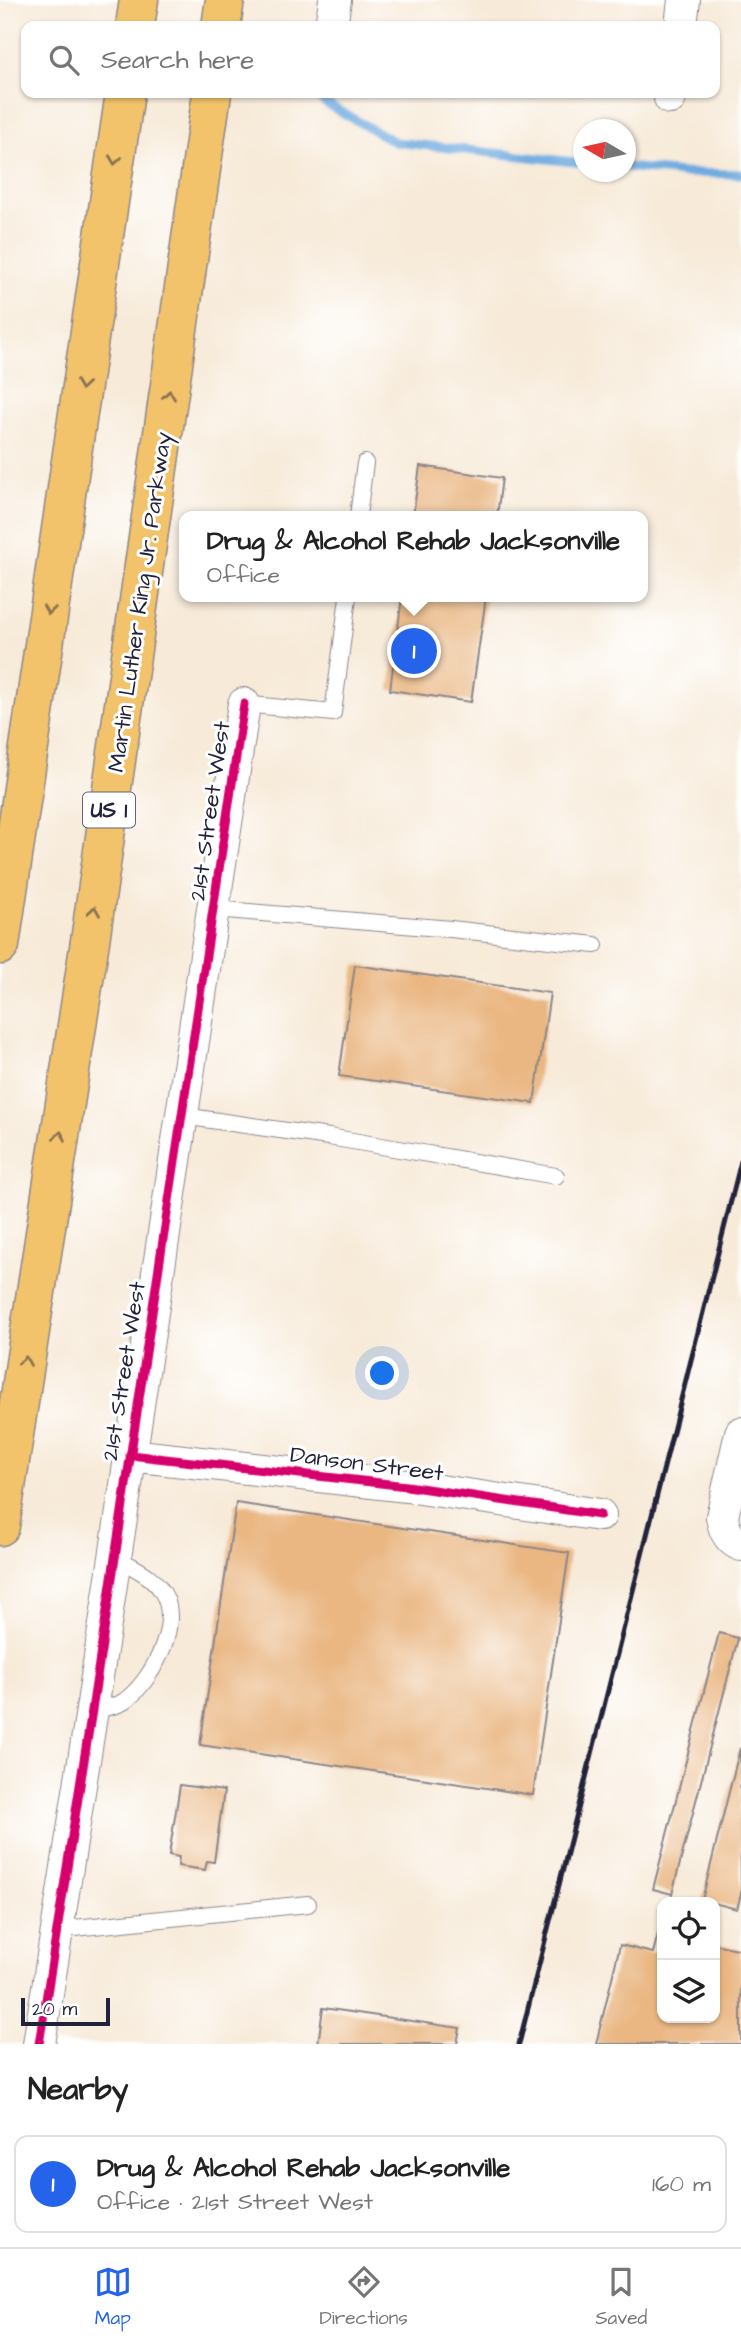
<!DOCTYPE html>
<html lang="en">
<head>
<meta charset="utf-8">
<style>
  body { margin:0; font-family:"Architects Daughter",sans-serif; background:#f2f2f2; color:#222 }
  .controls { position:absolute; right:21px; bottom:21px; display:grid; overflow:hidden; border-radius:14px; box-shadow:0 2px 5px #0004 }
  .controls button { width:63px; height:63px; display:grid; place-items:center; padding:0; border:0; border-bottom:2px solid #e0e0e0; background:#fff; color:#222; font:35px sans-serif }
  .compass { position:absolute; left:573px; top:119px; width:63px; height:63px; border-radius:50%; background:#fff; box-shadow:0 2px 5px #0004; rotate:279deg }
  .scale { position:absolute; left:21px; bottom:18px; width:89px; box-sizing:border-box; padding-left:7px; border:4px solid #22223b; border-top:0; font-size:19px; line-height:24px; white-space:nowrap; color:#22223b; -webkit-text-stroke:5px #fff; paint-order:stroke }
  .you { position:absolute; left:383px; top:1374px; width:24px; height:24px; margin:-18px; border:5px solid #fff; border-radius:50%; background:#1a73e8; box-shadow:0 0 0 10px #1a73e833 }
  .badge { display:grid; place-items:center; width:46px; height:46px; border-radius:50%; background:#2563eb; color:#fff; font-size:23px; font-weight:700 }
  .pin { position:absolute; translate:-50% -50%; border:4px solid #fff; box-shadow:0 2px 7px #0006 }
  .popup { position:absolute; left:179px; top:511px; width:469px; height:91px; box-sizing:border-box; display:grid; place-content:center; border-radius:14px; background:#fff; filter:drop-shadow(0 2px 5px #0005); font-size:23px; white-space:nowrap; color:#767676 }
  .popup b { font-size:26px; color:#222 }
  .popup::after { content:''; position:absolute; left:50%; top:100%; margin-left:-14px; border:14px solid transparent; border-top-color:#fff }
  .list { margin:0; padding:0; list-style:none }
  h2 { display:flex; justify-content:space-between; align-items:center; height:91px; margin:0; padding:0 28px; font-size:30px }
  h2 small { font-size:23px; font-weight:400; color:#767676 }
  .list li { display:grid; grid-template-columns:46px 1fr auto; gap:21px; align-items:center; box-sizing:border-box; height:98px; margin:0 14px 14px; padding:0 14px; border:2px solid #e0e0e0; border-radius:14px }
  .list b { display:block; font-size:26px; white-space:nowrap }
  .list p { margin:0; font-size:23px; white-space:nowrap; color:#767676 }
  .list em { font-size:23px; font-style:normal; color:#767676 }
  .icon { flex:none; width:38px; height:38px; fill:none; stroke:currentColor; stroke-width:2; stroke-linecap:round; stroke-linejoin:round }
  .map { position:relative; flex:none; width:741px; height:2044px; overflow:hidden }
  .search { position:absolute; background:#fff; box-shadow:0 2px 5px #0004; left:21px; right:21px; top:21px; height:77px; display:flex; align-items:center; gap:18px; box-sizing:border-box; padding:0 24px; border-radius:14px; color:#767676; font-size:26px }
  .sheet { height:203px; background:#fff }
  nav { display:flex; justify-content:space-around; align-items:center; box-sizing:border-box; height:98px; border-top:2px solid #e0e0e0; background:#fff; font-size:19px; color:#767676 }
  nav a { display:grid; justify-items:center; gap:4px }
  nav .on { color:#2563eb }
  .map>svg:first-child { display:block }
</style>
</head>
<body>
<div class="map">
<svg width="741" height="2044" viewBox="0 0 741 2044">
  <rect width="100%" height="100%" fill="#fff"/>
  <filter id="ink" filterUnits="userSpaceOnUse"><feTurbulence type="fractalNoise" baseFrequency=".0143" numOctaves="2"/><feDisplacementMap in="SourceGraphic" scale="14" xChannelSelector="R" yChannelSelector="G"/><feConvolveMatrix kernelMatrix="1 2 1 2 8 2 1 2 1" color-interpolation-filters="sRGB"/></filter>
  <filter id="wash" filterUnits="userSpaceOnUse"><feTurbulence type="fractalNoise" baseFrequency=".00686" numOctaves="4" result="noise"/><feDisplacementMap in="SourceGraphic" scale="28" xChannelSelector="R" yChannelSelector="G"/><feGaussianBlur stdDeviation="1.57" result="paint"/><feColorMatrix in="noise" values="0 0 0 0 0 0 0 0 0 0 0 0 0 0 0 0 0 1.4 0 .05"/><feComposite in="paint" operator="in"/></filter>
  <g filter="url(#wash)">
    <rect width="100%" height="100%" fill="#f7ead8"/>
    <g fill="none" stroke-linecap="round" stroke-linejoin="round">
      <!-- stream -->
      <path stroke="#6eabe0" stroke-width="9" d="M314,93L325,103L395,142L584,163
        M626,167L682,173L741,174"/>
    </g>
    <g id="blocks">
      <!-- building -->
      <path fill="#eab783" d="M420,466L502,478L497,516H413Z
        M402,597H486L471,702L390,690Z
        M355,965L550,993L534,1103L339,1076Z
        M236,1503L569,1553L533,1795L200,1745Z
        M719,1633L738,1638L672,1894L653,1889Z
        M740,1748L741,1894L737,1909L702,1900Z
        M180,1785L224,1791L214,1862L207,1861L205,1870L178,1866L179,1857L169,1855Z
        M659,1930L662,1931V2018H715V1944L741,1950V2044H596L620,1945L653,1953Z
        M323,2008L460,2028L457,2044H318Z"/>
    </g>
  </g>
  <g filter="url(#ink)">
    <use href="#blocks" fill-opacity="0" stroke="#8c868a" stroke-width="2"/>
    <g fill="none" stroke-linecap="round" stroke-linejoin="round">
      <!-- lane casing -->
      <g stroke="#8c868a" stroke-width="18">
        <path id="lane" d="M358,516L365,463
          M244,704L333,713L348,597
          M214,909L451,929L595,945
          M183,1116L329,1137L556,1176
          M92,1710C102,1708 115,1707 123,1702C150,1684 180,1629 165,1597C156,1576 134,1568 115,1557
          M55,1930L308,1904"/>
      </g>
      <!-- street casing -->
      <g stroke="#8c868a" stroke-width="34">
        <path id="street" d="M331,26L335,0
          M681,26L684,0
          M670,98L671,93
          M741,1433L722,1517C724,1529 728,1540 741,1545
          M130,1455L407,1486L600,1515
          M39,2044L92,1710L244,704"/>
      </g>
      <!-- highway casing -->
      <g stroke="#8c868a" stroke-width="41">
        <path id="highway" d="M135,26L139,0
          M221,26L225,0
          M0,945L125,93
          M0,1526L90,941L212,93"/>
      </g>
      <!-- lane -->
      <use href="#lane" stroke="#fff" stroke-width="16"/>
      <!-- street -->
      <use href="#street" stroke="#fff" stroke-width="32"/>
      <!-- highway -->
      <use href="#highway" stroke="#f2c36a" stroke-width="38"/>
      <!-- rail -->
      <path stroke="#22223b" stroke-width="5" d="M519,2044L741,1161"/>
      <!-- cycleway casing -->
      <g stroke="#fff" stroke-width="13">
        <path id="cycleway" d="M130,1455L407,1486L600,1515
          M39,2044L92,1710L244,704"/>
      </g>
      <!-- cycleway -->
      <use href="#cycleway" stroke="#d6006c" stroke-width="9"/>
    </g>
    <!-- one-way arrows -->
    <defs><path id="oneway-chevron" d="M-2-3.5L2.5 0L-2 3.5" fill="none" stroke-width="1.6" stroke-linecap="round" stroke-linejoin="round" transform="scale(1.75)"/></defs>
    <g stroke="#8a7252">
      <use href="#oneway-chevron" transform="translate(115 160) rotate(98)"/>
      <use href="#oneway-chevron" transform="translate(82 385) rotate(98)"/>
      <use href="#oneway-chevron" transform="translate(169 395) rotate(-82)"/>
      <use href="#oneway-chevron" transform="translate(49 610) rotate(98)"/>
      <use href="#oneway-chevron" transform="translate(94 911) rotate(-82)"/>
      <use href="#oneway-chevron" transform="translate(60 1136) rotate(-81)"/>
      <use href="#oneway-chevron" transform="translate(25 1361) rotate(-81)"/>
    </g>
  </g>
  <g text-anchor="middle" stroke-width="6" stroke-linejoin="round" paint-order="stroke">
    <!-- shield labels -->
    <rect fill="#fff" stroke="#646476" stroke-width="2" x="83" y="792.5" width="52" height="35" rx="5"/>
    <g font-size="21" font-weight="bold" fill="#22223b">
      <text x="109" y="817">US 1</text>
    </g>
    <!-- street labels -->
    <g font-size="23" fill="#22223b" stroke="#fff">
      <text transform="translate(139 602) rotate(-82)" y="8">Martin Luther King Jr. Parkway</text>
      <text transform="translate(209 811) rotate(-82)" y="8">21st Street West</text>
      <text transform="translate(123 1371) rotate(-81)" y="8">21st Street West</text>
      <text transform="translate(367 1463) rotate(7)" y="8">Danson Street</text>
    </g>
  </g>
</svg>
<div class="controls">
<button><svg class="icon" aria-label="locate" viewBox="0 0 24 24"><circle cx="12" cy="12" r="6"/><path d="M12 2v4M12 18v4M2 12h4M18 12h4"/></svg></button>
<button><svg class="icon" aria-label="layers" viewBox="0 0 24 24"><path d="M12 4l9 5-9 5-9-5zM3 14l9 5 9-5"/></svg></button>
</div>
<svg class="compass" viewBox="-18 -18 36 36"><path d="M0-13l5 13h-10z" fill="#e53935"/><path d="M0 13l5-13h-10z" fill="#767676"/></svg>
<div class="scale">20 m</div>
<div class="you"></div>
<div class="pin badge" style="left:414px;top:651px">1</div>
<div class="popup"><b>Drug &amp; Alcohol Rehab Jacksonville</b>Office</div>
<div class="search"><svg class="icon" aria-label="search" viewBox="0 0 24 24"><circle cx="10" cy="10" r="6"/><path d="M15 15l6 6"/></svg>Search here</div>
</div>
<section class="sheet">
<h2>Nearby<small></small></h2>
<ul class="list">
<li><span class="badge">1</span><div><b>Drug &amp; Alcohol Rehab Jacksonville</b><p>Office · 21st Street West</p></div><em>160 m</em></li>
</ul>
</section>
<nav>
<a class="on"><svg class="icon" aria-label="map" viewBox="0 0 24 24"><path d="M3 6l6-2 6 2 6-2v14l-6 2-6-2-6 2zM9 4v14M15 6v14"/></svg>Map</a>
<a><svg class="icon" aria-label="directions" viewBox="0 0 24 24"><path d="M12 3l9 9-9 9-9-9zM9 14v-3h6M13 9l2 2-2 2"/></svg>Directions</a>
<a><svg class="icon" aria-label="saved" viewBox="0 0 24 24"><path d="M7 4h10v16l-5-4-5 4z"/></svg>Saved</a>
</nav>
</body>
</html>
